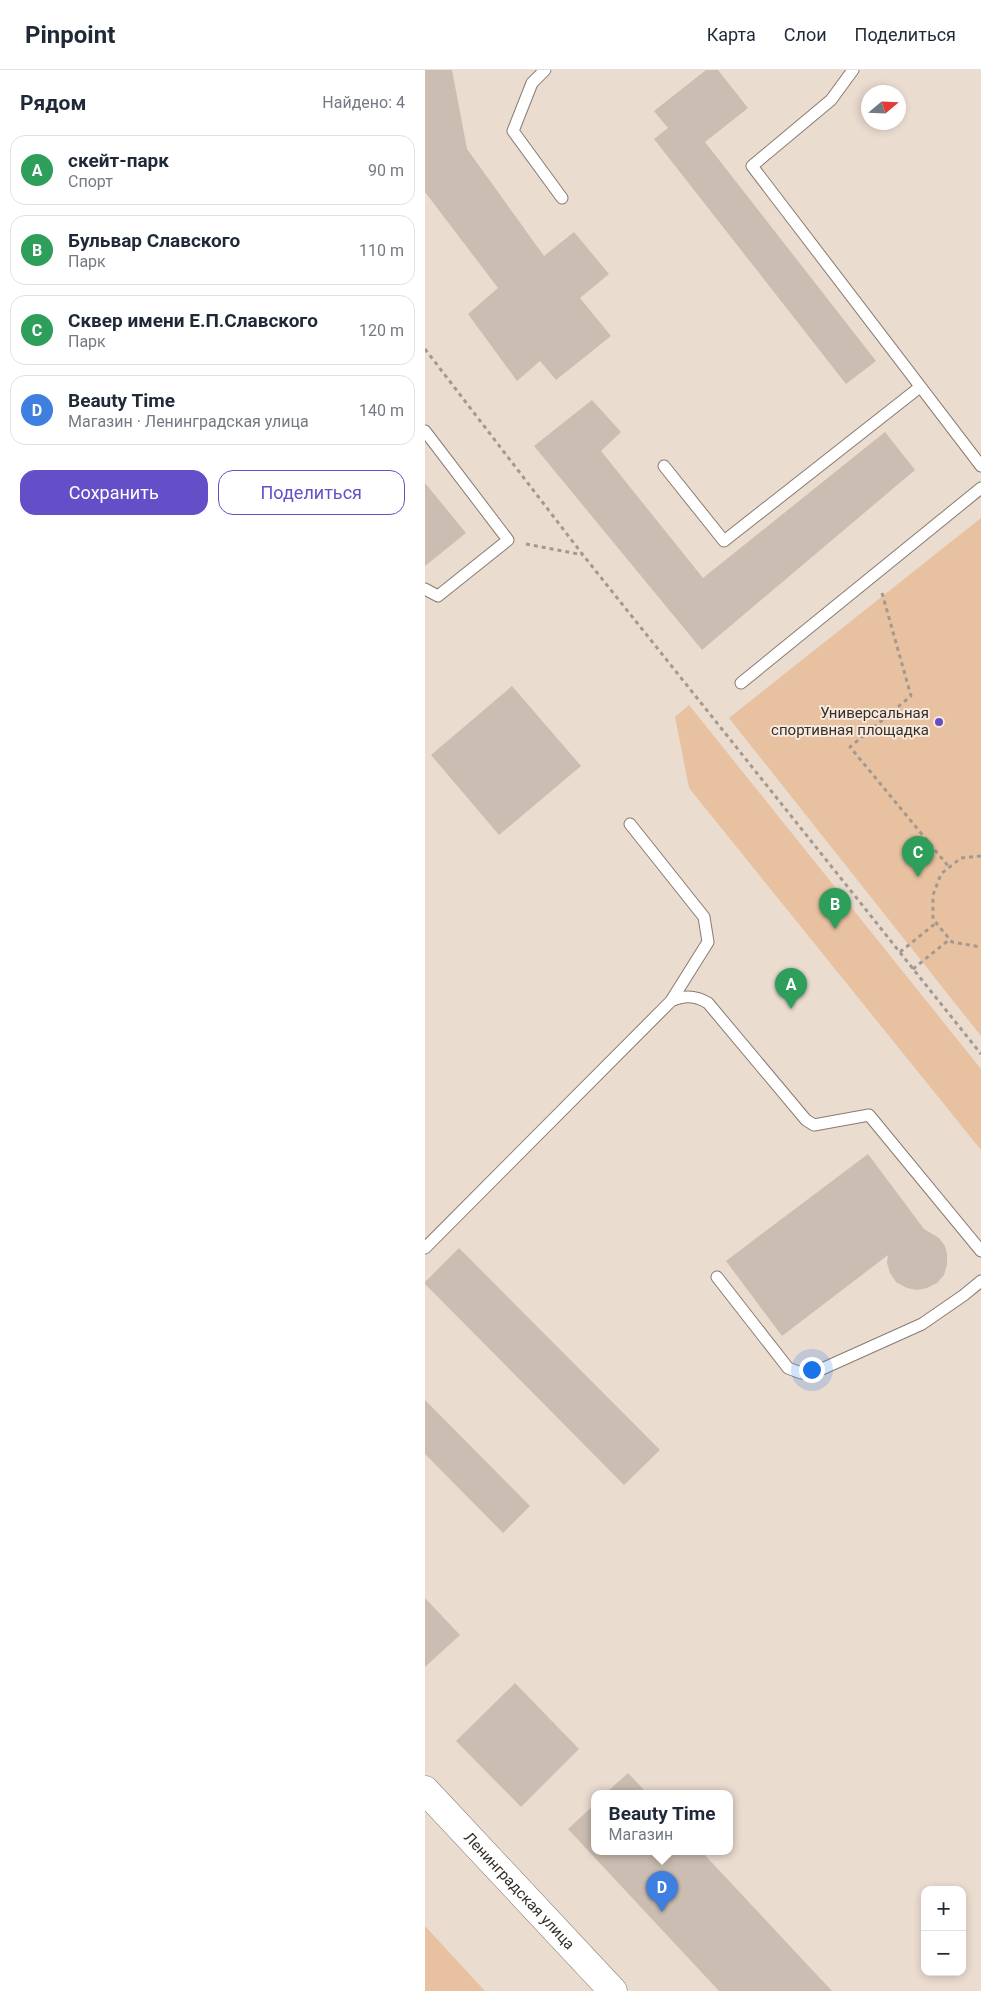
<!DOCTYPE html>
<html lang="ru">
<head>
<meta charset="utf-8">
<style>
  body { margin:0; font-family:Roboto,sans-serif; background:#f2f2f3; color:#1f2937 }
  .controls { position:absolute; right:15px; bottom:15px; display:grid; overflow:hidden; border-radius:10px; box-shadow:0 2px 8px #0003 }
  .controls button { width:45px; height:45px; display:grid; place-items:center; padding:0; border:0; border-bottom:1px solid #e0e1e3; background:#fff; color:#1f2937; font:25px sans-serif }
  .compass { position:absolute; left:436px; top:15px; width:45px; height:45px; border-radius:50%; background:#fff; box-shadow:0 2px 8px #0003; rotate:71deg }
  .you { position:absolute; left:386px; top:1299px; width:18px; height:18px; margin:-12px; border:4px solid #fff; border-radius:50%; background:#1a73e8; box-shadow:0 0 0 8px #1a73e833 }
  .badge { display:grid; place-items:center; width:32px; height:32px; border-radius:50%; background:#654fc8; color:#fff; font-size:16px; font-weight:700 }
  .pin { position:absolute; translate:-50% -41px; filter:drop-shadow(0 1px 2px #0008) }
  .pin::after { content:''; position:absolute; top:26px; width:18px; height:15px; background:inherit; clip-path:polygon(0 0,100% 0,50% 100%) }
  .popup { position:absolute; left:166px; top:1720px; width:142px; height:65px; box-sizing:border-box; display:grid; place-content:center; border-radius:10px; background:#fff; filter:drop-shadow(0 1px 4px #0005); font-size:16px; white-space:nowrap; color:#747a83 }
  .popup b { font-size:19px; color:#1f2937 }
  .popup::after { content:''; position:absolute; left:50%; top:100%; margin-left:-10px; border:10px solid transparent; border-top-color:#fff }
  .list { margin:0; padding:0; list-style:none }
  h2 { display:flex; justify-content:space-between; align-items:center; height:65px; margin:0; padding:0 20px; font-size:21px }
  h2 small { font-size:16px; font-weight:400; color:#747a83 }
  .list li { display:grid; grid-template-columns:32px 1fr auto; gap:15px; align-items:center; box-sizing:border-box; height:70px; margin:0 10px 10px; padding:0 10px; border:1px solid #e0e1e3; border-radius:15px }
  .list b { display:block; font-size:19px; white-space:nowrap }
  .list p { margin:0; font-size:16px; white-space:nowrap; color:#747a83 }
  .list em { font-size:16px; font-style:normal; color:#747a83 }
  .actions { display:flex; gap:10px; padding:15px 20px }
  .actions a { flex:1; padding:11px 0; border:1px solid #654fc8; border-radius:15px; text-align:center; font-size:18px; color:#654fc8 }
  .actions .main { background:#654fc8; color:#fff }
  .map { position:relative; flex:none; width:556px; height:1921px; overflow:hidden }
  header { display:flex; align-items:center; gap:30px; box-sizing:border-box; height:70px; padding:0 25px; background:#fff; border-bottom:1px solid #e0e1e3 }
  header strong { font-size:24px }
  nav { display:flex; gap:28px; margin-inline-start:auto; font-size:18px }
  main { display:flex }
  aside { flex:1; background:#fff }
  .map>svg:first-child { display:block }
</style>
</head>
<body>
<header>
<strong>Pinpoint</strong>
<nav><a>Карта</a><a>Слои</a><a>Поделиться</a></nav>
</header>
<main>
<aside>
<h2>Рядом<small>Найдено: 4</small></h2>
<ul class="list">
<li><span class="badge" style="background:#2e9e5b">A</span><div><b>скейт-парк</b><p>Спорт</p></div><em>90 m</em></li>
<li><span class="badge" style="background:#2e9e5b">B</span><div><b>Бульвар Славского</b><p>Парк</p></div><em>110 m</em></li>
<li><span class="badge" style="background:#2e9e5b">C</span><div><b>Сквер имени Е.П.Славского</b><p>Парк</p></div><em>120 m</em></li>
<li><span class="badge" style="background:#3f7fe0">D</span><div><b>Beauty Time</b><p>Магазин · Ленинградская улица</p></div><em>140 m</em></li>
</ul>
<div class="actions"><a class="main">Сохранить</a><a>Поделиться</a></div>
</aside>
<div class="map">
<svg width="556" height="1921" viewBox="0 0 556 1921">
  <rect width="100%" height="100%" fill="#ebdcd0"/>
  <!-- green -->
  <path fill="#e8c1a1" d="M556,448V966L304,648Z
    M264,635L556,999V1080L264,718L250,647Z
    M0,1856L60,1921H0Z"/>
  <!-- building -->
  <path fill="#cbbdb1" d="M0,0H27L42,79L119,186L149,162L184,204L155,228L186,266L131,310L115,291L92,311L43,244L73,218L0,122Z
    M281,0H293L323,38L280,72L451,291L421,314L229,69L243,58L229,41Z
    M167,330L196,362L176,381L278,508L460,362L490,400L277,580L109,376Z
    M0,413L41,463L0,496Z
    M87,616L156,696L74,765L6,685Z
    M443,1084L499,1159L514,1168L520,1176L522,1184V1195L519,1205L512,1213L502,1218L492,1220L482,1218L471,1212L465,1203L462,1193L463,1185L357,1266L301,1191Z
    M34,1178L235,1380L199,1415L0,1214V1212Z
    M0,1330L105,1436L78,1463L0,1384Z
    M0,1528L35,1565L0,1597Z
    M90,1613L154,1679L96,1737L31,1671Z
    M203,1703L222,1723H181Z
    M170,1734V1781H276L407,1921H294L143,1759Z"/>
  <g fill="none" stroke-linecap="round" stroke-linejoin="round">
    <!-- lane casing -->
    <g stroke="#887b70" stroke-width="13">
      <path id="lane" d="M120,0L107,13L88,61L137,128
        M428,0L406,30L327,96L556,396
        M0,361L83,470L13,526L0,519
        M239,396L299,471L495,317
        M316,613L556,418
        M205,754L279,847L283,872L246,931
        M0,1178L246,931C259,925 270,925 283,933L381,1050L389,1055L444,1045L556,1181
        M292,1207L363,1298L376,1303H388L497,1254L539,1225L556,1211"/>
    </g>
    <!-- secondary casing -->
    <g stroke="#887b70" stroke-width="29">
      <g id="secondary">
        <path id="s1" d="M0,1720L188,1921"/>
      </g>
    </g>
    <!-- path -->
    <path stroke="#a4998f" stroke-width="3" stroke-dasharray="4 4" stroke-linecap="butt" d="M0,279L158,485L556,984
      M101,474L158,485
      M457,523L486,626L425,677L524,797
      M556,786L536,788L516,804L508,825V849L527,872L556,877
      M475,882L511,853
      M488,899L525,869"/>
    <!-- lane -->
    <use href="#lane" stroke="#fff" stroke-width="11"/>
    <!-- secondary -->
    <use href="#secondary" stroke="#fff" stroke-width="28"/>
  </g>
  <!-- markers -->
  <circle fill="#654fc8" stroke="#f8e9dd" stroke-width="2" cx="514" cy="652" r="5"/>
  <g text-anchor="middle" stroke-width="4" stroke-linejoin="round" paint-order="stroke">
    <!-- poi labels -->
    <g font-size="15" fill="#36302b" stroke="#f8e9dd" text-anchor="end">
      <text x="504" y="648">Универсальная<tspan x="504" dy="17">спортивная площадка</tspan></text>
    </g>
    <!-- street labels -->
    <g font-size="15" fill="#36302b" stroke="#f8e9dd">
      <text dy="5" stroke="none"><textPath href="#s1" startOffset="138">Ленинградская улица</textPath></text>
    </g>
  </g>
</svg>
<div class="controls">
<button>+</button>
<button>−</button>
</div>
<svg class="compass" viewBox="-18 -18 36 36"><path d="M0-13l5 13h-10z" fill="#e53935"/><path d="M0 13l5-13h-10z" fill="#747a83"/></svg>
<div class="you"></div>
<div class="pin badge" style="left:366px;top:939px;background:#2e9e5b">A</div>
<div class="pin badge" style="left:410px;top:859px;background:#2e9e5b">B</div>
<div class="pin badge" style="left:493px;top:807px;background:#2e9e5b">C</div>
<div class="pin badge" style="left:237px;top:1842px;background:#3f7fe0">D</div>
<div class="popup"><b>Beauty Time</b>Магазин</div>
</div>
</main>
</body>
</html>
